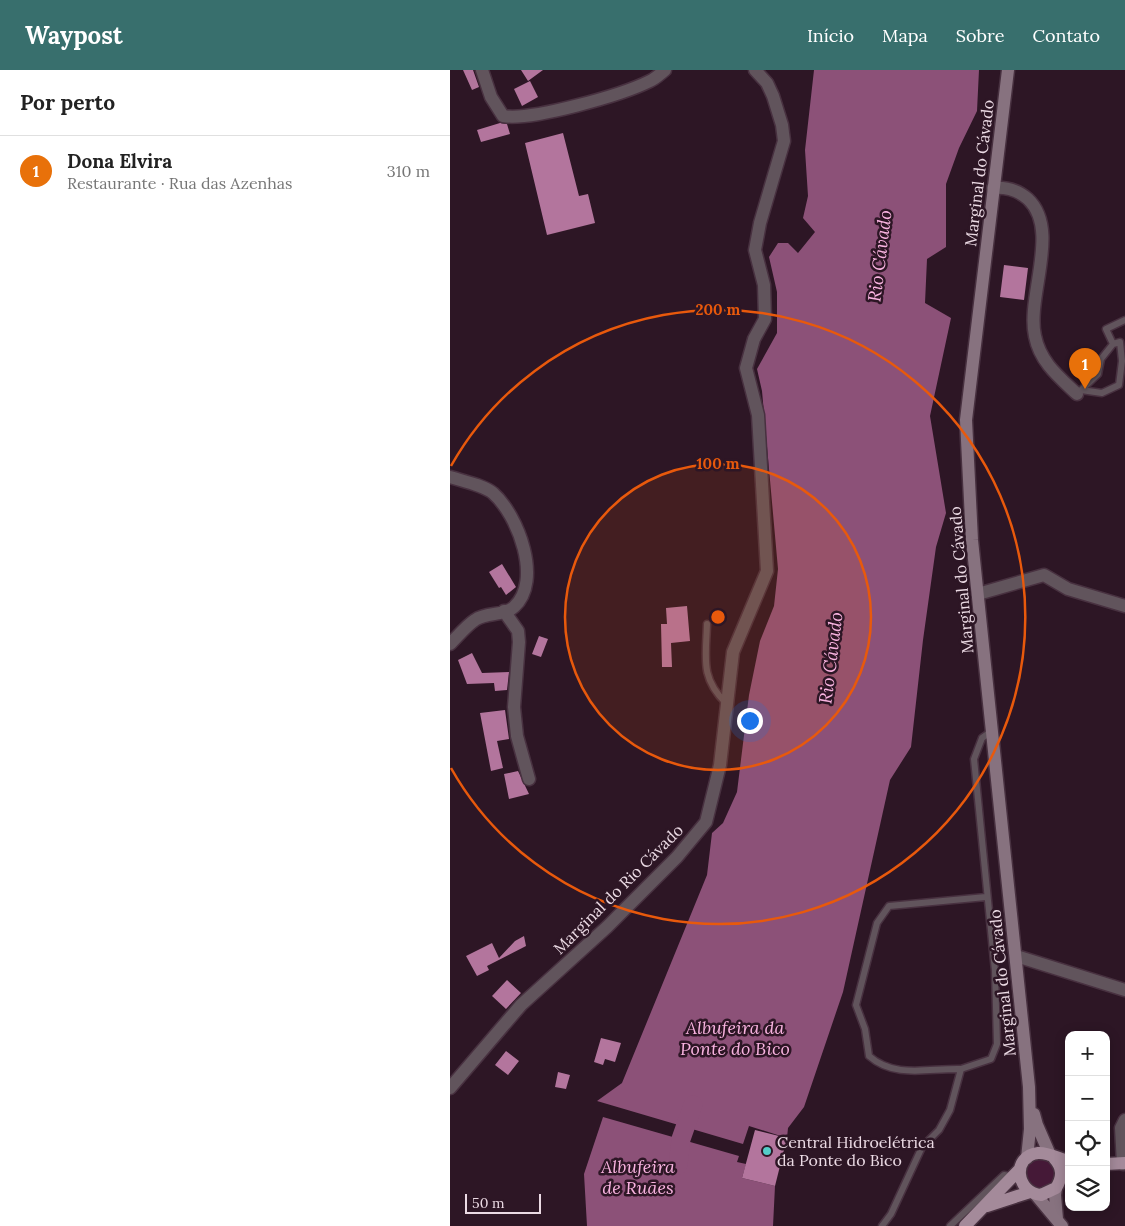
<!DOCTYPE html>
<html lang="pt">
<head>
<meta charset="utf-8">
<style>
  body { margin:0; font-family:Lora,serif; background:#f6f6f6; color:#222 }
  .controls { position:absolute; right:15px; bottom:15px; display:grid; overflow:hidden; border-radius:10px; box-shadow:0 2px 12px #0003 }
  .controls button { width:45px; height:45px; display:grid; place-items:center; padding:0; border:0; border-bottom:1px solid #e0e0e0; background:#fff; color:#222; font:25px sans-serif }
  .scale { position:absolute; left:15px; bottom:12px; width:76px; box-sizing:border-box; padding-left:5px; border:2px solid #ebdae4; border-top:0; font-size:14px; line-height:18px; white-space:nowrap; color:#ebdae4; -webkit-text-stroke:4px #2d1625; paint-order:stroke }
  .you { position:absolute; left:299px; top:650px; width:18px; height:18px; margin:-12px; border:4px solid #fff; border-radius:50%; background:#1a73e8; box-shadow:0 0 0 8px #1a73e833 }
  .badge { display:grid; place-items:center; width:32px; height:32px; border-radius:50%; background:#386f6d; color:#fff; font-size:16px; font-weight:700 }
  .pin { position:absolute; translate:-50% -41px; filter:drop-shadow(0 1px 2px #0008) }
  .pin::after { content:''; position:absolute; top:26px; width:18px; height:15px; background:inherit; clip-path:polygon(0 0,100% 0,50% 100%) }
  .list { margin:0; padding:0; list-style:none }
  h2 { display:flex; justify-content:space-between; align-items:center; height:65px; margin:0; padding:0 20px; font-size:21px }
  h2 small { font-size:16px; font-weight:400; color:#767676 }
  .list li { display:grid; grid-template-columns:32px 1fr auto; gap:15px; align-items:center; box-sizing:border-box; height:70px; padding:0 20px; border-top:1px solid #e0e0e0 }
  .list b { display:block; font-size:19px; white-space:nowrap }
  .list p { margin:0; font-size:16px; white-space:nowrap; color:#767676 }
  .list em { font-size:16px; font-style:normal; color:#767676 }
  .icon { flex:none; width:28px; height:28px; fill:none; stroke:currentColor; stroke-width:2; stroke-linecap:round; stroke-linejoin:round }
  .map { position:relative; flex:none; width:675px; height:1156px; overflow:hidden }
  header { display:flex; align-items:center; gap:30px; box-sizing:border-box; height:70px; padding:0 25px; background:#386f6d; color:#fff }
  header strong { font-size:24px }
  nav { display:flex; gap:28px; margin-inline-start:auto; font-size:18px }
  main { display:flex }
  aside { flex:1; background:#fff }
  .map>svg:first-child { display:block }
</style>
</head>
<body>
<header>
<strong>Waypost</strong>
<nav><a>Início</a><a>Mapa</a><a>Sobre</a><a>Contato</a></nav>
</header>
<main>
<aside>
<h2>Por perto<small></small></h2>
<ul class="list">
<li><span class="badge" style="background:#e8710a">1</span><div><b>Dona Elvira</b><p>Restaurante · Rua das Azenhas</p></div><em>310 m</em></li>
</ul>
</aside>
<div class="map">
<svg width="675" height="1156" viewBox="0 0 675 1156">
  <rect width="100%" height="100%" fill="#2d1625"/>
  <!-- green -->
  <path fill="#451937" d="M575 1103a15 15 0 1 1 30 0a15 15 0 1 1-30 0Z"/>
  <!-- water -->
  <path fill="#8c5178" d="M364,0H529L527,41L509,78L496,114V177L477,189L475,233L501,248L480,346L496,443L486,477L473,570L461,677L440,710L393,922L354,1037L338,1058L337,1068L299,1056L293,1074L147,1031L172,1013L257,805L262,763L273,753L287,722L299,625L310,571L324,536L328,499L312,321L307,299L327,263V222L319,187L328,173H338L348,183L365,162L353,148L358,126L355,80Z
    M153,1047L289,1086L287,1092L296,1094L292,1108L325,1116L323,1156H137L134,1104Z"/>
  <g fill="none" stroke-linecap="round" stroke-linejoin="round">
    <!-- river -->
    <path stroke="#8c5178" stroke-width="19" d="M228,1095L231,1069L243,1035"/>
  </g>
  <!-- building -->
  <path fill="#b3759d" d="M13,0H23L29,17L22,20Z
    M71,0H93L78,11Z
    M80,11L88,27L72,36L64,19Z
    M50,53L57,54L60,64L31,72L27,60Z
    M113,63L129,126L138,124L145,153L97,165L75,73Z
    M554,195L578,198L574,230L550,227Z
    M52,494L66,517L56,525L51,517L49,518L39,502Z
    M237,536L240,571L221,573L222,597H212L211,554H217L216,538Z
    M89,566L98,569L91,587L82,584Z
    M22,583L32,603L59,602L57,620L45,621L44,613L17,614L8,590Z
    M55,640L59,669L47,671L53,698L41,701L30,643Z
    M68,701L79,724L59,729L54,704Z
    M74,866L76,876L37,896L39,900L27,906L16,886L42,873L49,888L65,871Z
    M57,910L71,923L56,939L42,926Z
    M151,968L171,973L165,992L155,989L153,995L144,992Z
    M56,981L69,991L58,1005L45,995Z
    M108,1002L120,1005L116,1019L105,1017Z
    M305,1060L337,1068L325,1116L292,1108Z"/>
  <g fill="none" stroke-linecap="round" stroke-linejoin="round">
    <!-- lane casing -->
    <g stroke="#483140" stroke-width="9">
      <path id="lane" d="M631,320L652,323L669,315L672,291L670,272L663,274
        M627,324L648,304L651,289L663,274L656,259L675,250
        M257,554C256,588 250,608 276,633
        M511,999C479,998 445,1009 419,986L415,959L406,935L427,853L439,836L536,827
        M432,1156L441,1144L472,1077L489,1060L500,1040L511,999L541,989L547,974L545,901L524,689L532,668L542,661
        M500,1156L554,1105L561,1106"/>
    </g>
    <!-- street casing -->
    <g stroke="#483140" stroke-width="15">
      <path id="street" d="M32,0L41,27L53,46C81,51 172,25 200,11C205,9 210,4 215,0
        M543,118C557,117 568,120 578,129C611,160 576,227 585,266C590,292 609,307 627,324
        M0,407C13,411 33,415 43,423C68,445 93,511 64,537C55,546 36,542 25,550C16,556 8,566 0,574
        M528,524L594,505L618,519L675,536
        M54,541L68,561L69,572L64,637L67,666L79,709
        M566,886L675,920
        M0,1018L71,935L157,857L227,787L256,752L270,695L283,582L317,501L308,345L296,298L304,269L315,249L314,215L305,180L310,153L334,71L332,55L323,26L317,13L305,0
        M673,1094L671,1058L675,1050"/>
    </g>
    <!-- secondary casing -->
    <g stroke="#483140" stroke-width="15">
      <path id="secondary" d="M558,0L516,350L522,470L579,1017L580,1059L577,1088
        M584,1044L587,1055L600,1085
        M606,1118L605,1125L607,1149
        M586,1125L612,1156"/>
    </g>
    <!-- primary casing -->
    <g stroke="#483140" stroke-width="15">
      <path id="primary" d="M604,1088C613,1098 613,1107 606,1118L591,1125C566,1123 561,1086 588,1083C598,1082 609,1089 619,1091
        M656,1094L675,1093
        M537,1136L580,1122
        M515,1156L570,1099"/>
    </g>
    <!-- lane -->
    <use href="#lane" stroke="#61545c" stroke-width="6"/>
    <!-- street -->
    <use href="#street" stroke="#61545c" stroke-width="12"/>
    <!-- secondary -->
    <use href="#secondary" stroke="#87727f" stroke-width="12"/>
    <!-- primary -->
    <use href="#primary" stroke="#a48a9a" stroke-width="12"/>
  </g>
  <!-- distance rings -->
  <circle cx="268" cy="547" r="153" fill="#e8590c" fill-opacity=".12"/>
  <g fill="none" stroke="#e8590c" stroke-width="2.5">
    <circle cx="268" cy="547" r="153"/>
    <path d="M1 396A307 307 0 1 1 1 698"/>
  </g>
  <!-- markers -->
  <circle fill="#54cdc8" stroke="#2d1625" stroke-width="2" cx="317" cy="1081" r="5"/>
  <g text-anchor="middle" stroke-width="5" stroke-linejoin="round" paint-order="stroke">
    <!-- street labels -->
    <g font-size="16" fill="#ebdae4" stroke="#2d1625">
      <text transform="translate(529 103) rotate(-83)" y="6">Marginal do Cávado</text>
      <text transform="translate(511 510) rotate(-95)" y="6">Marginal do Cávado</text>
      <text transform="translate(168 819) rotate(-45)" y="6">Marginal do Rio Cávado</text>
      <text transform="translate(552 913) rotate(-96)" y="6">Marginal do Cávado</text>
    </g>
    <!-- poi labels -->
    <g font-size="16" fill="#ebdae4" stroke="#2d1625" text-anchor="start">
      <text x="327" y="1078">Central Hidroelétrica<tspan x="327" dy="18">da Ponte do Bico</tspan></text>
    </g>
    <!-- water labels -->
    <g font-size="18" font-style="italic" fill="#f9b3e0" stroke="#2d1625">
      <text transform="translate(430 186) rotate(-83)" y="6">Rio Cávado</text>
      <text transform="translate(381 588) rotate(-83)" y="6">Rio Cávado</text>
      <text x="285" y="964">Albufeira da<tspan x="285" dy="21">Ponte do Bico</tspan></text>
      <text x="188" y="1103">Albufeira<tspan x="188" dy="21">de Ruães</tspan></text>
    </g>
  </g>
  <circle cx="268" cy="547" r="8" fill="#e8590c" stroke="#2d1625" stroke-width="2.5"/>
  <g font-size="15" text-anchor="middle" font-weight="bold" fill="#e8590c" stroke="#2d1625" stroke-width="5" stroke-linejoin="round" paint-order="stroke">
    <text x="268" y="245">200 m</text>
    <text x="268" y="399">100 m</text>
  </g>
</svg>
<div class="controls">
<button>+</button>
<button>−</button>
<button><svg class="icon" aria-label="locate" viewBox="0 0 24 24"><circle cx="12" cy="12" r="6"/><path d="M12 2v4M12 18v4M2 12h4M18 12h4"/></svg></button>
<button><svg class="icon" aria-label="layers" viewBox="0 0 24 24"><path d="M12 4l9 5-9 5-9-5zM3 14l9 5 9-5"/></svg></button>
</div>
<div class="scale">50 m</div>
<div class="you"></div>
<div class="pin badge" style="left:635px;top:319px;background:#e8710a">1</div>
</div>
</main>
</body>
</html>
